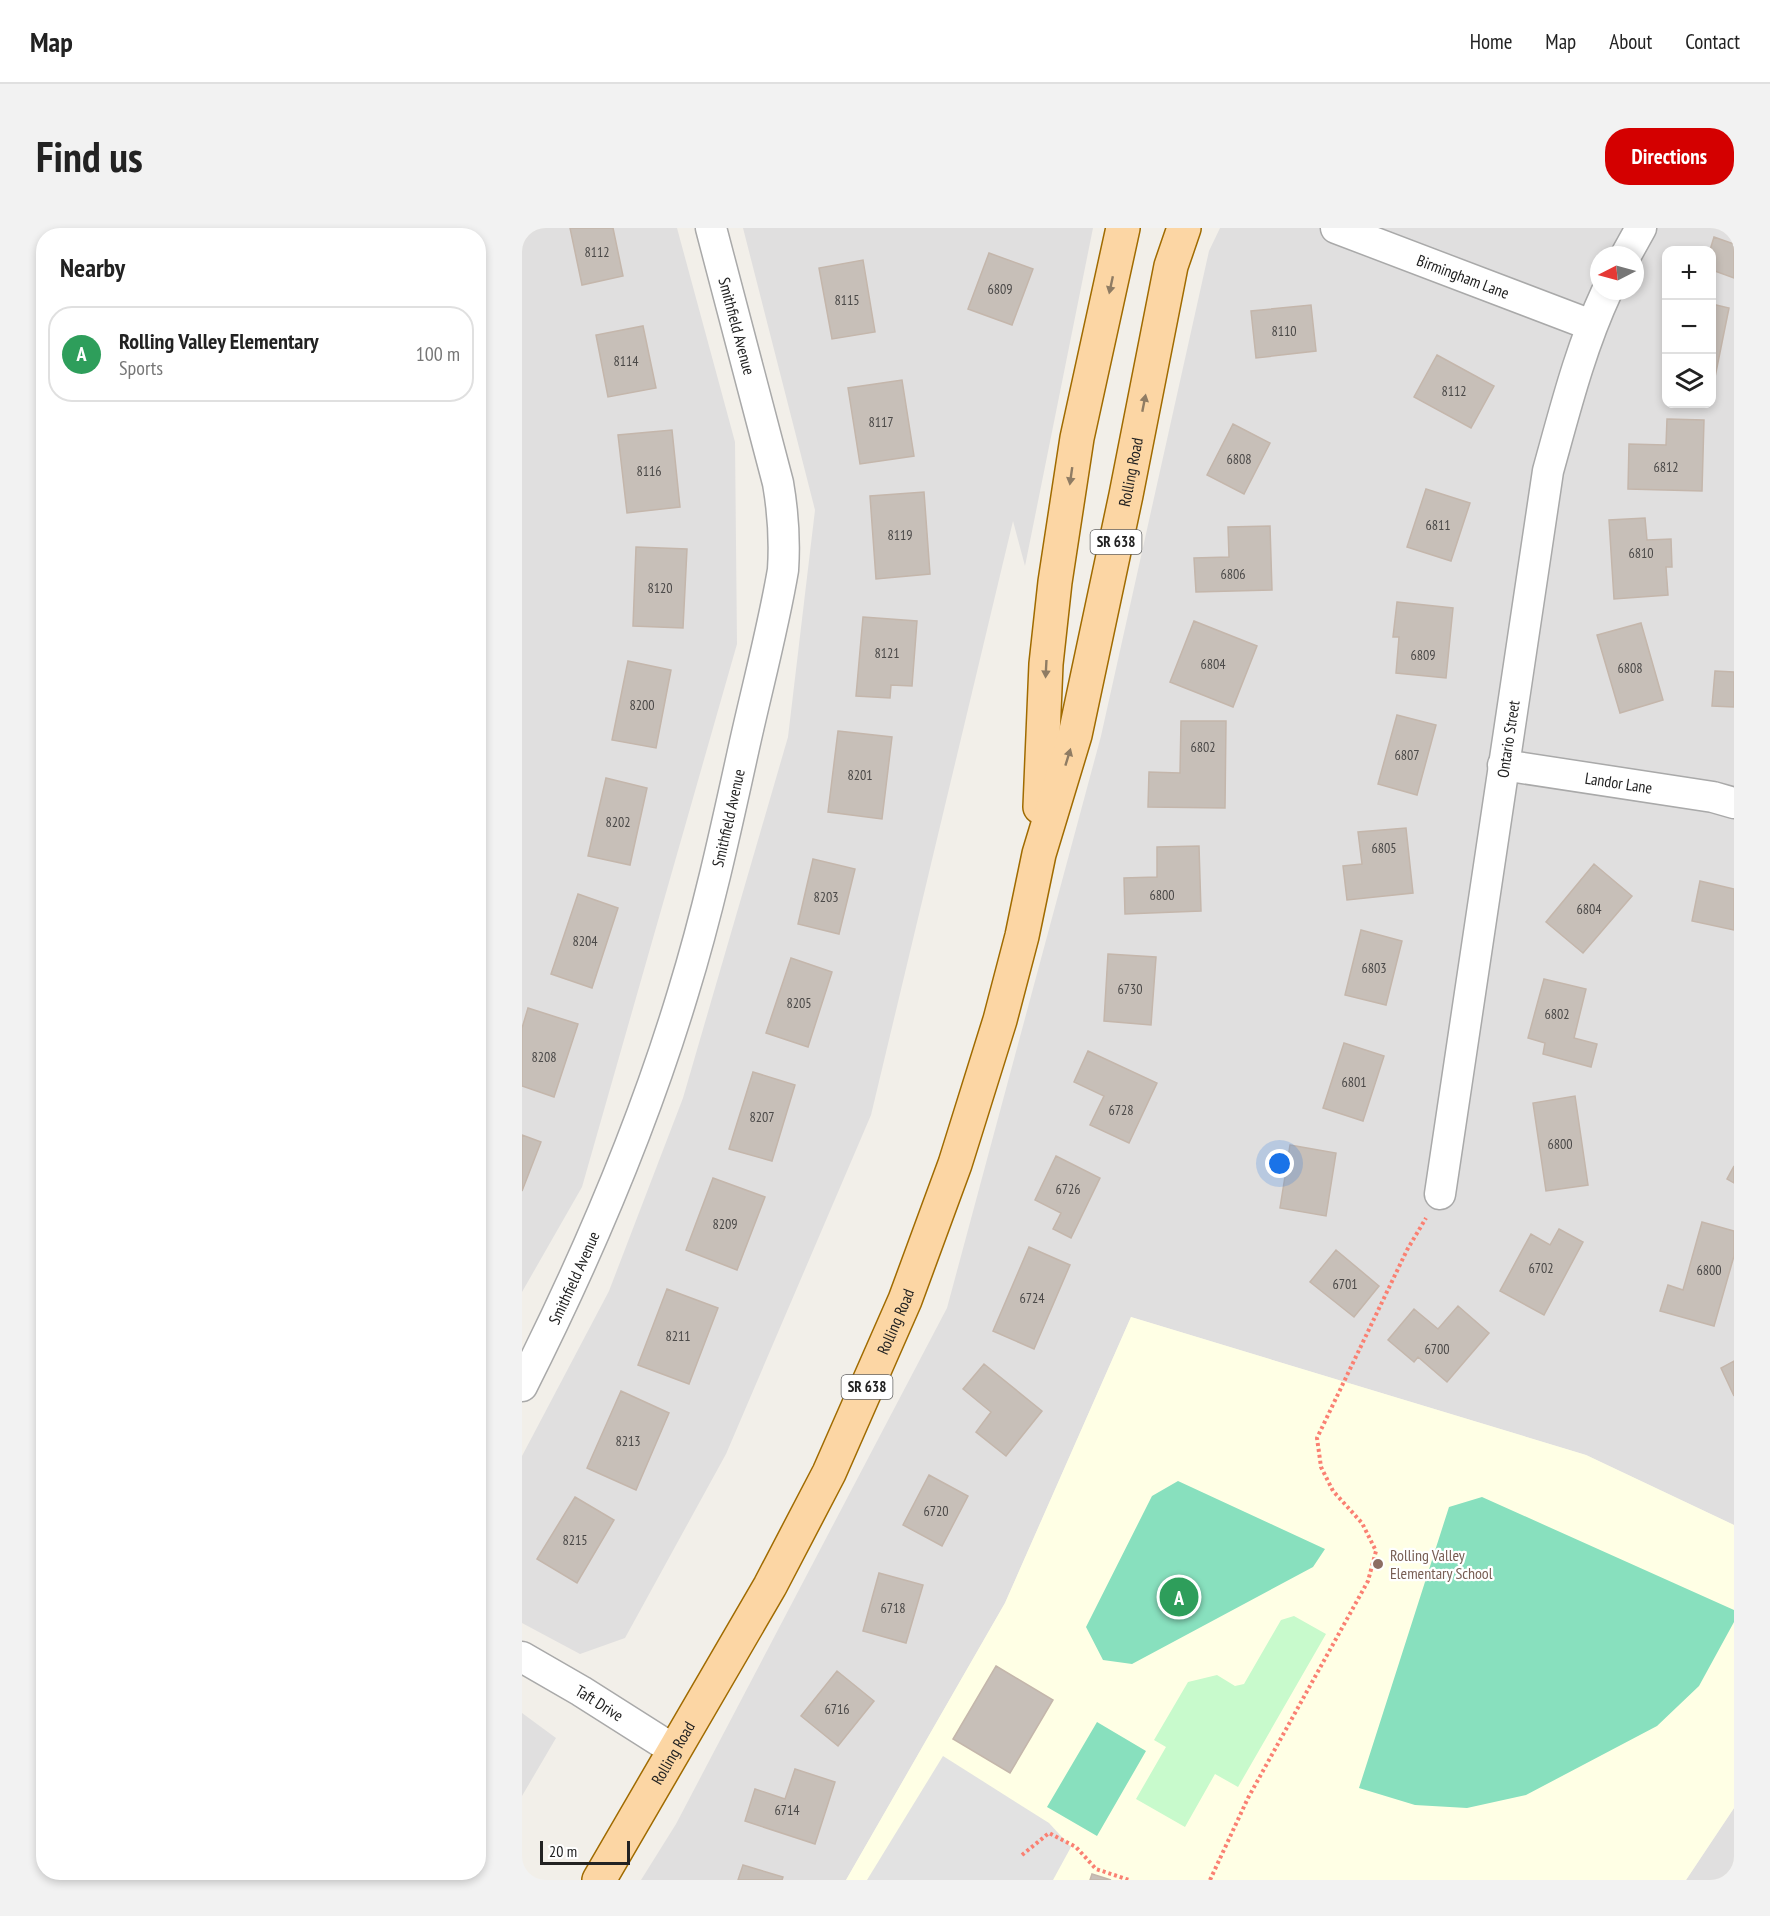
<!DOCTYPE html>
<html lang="en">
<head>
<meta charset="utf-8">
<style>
  body { margin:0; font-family:"PT Sans Narrow",sans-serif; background:#f2f2f2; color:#222 }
  .controls { position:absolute; right:18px; top:18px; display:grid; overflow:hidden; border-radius:12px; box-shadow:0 3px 9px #0003 }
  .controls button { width:54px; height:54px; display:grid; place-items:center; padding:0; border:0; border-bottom:2px solid #e0e0e0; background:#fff; color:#222; font:30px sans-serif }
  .compass { position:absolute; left:1068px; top:18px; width:54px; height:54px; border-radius:50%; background:#fff; box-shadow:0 3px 9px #0003; rotate:264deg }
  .scale { position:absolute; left:18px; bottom:15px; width:90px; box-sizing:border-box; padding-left:6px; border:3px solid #222; border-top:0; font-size:16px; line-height:21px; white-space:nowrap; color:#222; -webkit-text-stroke:4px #fff; paint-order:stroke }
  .you { position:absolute; left:758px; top:936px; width:21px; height:21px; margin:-15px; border:4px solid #fff; border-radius:50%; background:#1a73e8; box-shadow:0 0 0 9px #1a73e833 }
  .badge { display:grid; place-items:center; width:39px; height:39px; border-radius:50%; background:#d40000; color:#fff; font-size:20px; font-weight:700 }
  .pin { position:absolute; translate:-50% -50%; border:3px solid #fff; box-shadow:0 2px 6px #0006 }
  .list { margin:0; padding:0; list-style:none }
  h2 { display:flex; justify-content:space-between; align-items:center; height:78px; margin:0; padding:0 24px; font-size:26px }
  h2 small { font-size:20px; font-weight:400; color:#767676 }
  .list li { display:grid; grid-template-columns:39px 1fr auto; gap:18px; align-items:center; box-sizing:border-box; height:96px; margin:0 12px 12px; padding:0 12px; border:2px solid #e0e0e0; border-radius:24px }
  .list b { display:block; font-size:22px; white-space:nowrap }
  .list p { margin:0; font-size:20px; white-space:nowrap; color:#767676 }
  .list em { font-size:20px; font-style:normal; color:#767676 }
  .icon { flex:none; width:33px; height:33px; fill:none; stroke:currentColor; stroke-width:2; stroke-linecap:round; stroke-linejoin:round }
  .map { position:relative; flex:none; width:1212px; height:1652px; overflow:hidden; border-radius:24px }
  header { display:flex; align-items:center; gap:36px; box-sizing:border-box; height:84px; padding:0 30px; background:#fff; border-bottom:2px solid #e0e0e0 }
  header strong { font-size:28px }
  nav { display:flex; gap:33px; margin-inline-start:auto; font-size:21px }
  .intro { display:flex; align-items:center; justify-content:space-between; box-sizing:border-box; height:144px; padding:0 36px }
  h1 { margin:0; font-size:42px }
  .button { padding:15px 27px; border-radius:24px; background:#d40000; color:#fff; font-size:21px; font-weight:700 }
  main { display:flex; gap:36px; padding:0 36px }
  aside { flex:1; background:#fff; border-radius:24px; box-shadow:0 3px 9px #0003 }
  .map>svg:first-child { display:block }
</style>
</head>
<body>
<header>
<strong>Map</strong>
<nav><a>Home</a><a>Map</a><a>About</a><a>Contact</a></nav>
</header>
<div class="intro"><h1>Find us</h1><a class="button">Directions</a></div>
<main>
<aside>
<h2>Nearby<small></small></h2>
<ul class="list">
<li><span class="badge" style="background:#2e9e5b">A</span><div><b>Rolling Valley Elementary</b><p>Sports</p></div><em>100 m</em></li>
</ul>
</aside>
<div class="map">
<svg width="1212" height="1652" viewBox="0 0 1212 1652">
  <rect width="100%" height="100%" fill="#f2efe9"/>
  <!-- residential -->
  <path fill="#e0dfdf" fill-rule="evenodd" d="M0,0H155L213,214L215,416L60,959L0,1064Z
    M221,0H571L503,338L491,293L349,887L204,1226L103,1410L58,1426L0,1395V1228L87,1063L161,870L266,509L293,282Z
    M698,0H1212V1297L1064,1227L609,1089L483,1375L324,1652H119L154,1596L425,1080L579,508L687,23ZM1144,22H1190V176H1144ZM1077,27H1113V63H1077Z
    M0,1485L34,1510L0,1568Z
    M1212,1580V1652H1164Z"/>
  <!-- education -->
  <path fill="#ffffe5" d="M609,1089L1064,1227L1212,1297V1580L1164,1652H324L483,1375Z"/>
  <!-- park -->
  <path fill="#c8facc" d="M772,1388L804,1406L716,1559L693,1546L663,1599L614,1571L644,1519L632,1512L666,1454L695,1447L713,1458L722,1456L759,1392Z"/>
  <!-- pitch -->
  <path fill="#88e0be" d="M656,1253L803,1321L791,1339L610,1436L581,1432L564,1399L630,1268Z
    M960,1269L1212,1382V1394L1177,1458L1135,1498L1004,1567L945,1580L893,1577L837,1560L927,1279Z
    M575,1494L624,1523L575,1608L525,1579Z"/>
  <!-- parking -->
  <path fill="#e2e2e2" d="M421,1528L527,1595L549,1619L531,1652H345Z"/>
  <!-- building -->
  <path fill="#c7bfb8" stroke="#c4b6ab" stroke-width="1.5" d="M48,0H91L101,48L60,57Z
    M1192,9L1212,16V50L1190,42V22H1188Z
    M467,25L511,41L490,97L446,81Z
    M341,32L353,104L310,111L297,40Z
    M1190,76L1207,80L1191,159H1190Z
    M789,77L794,123L734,130L729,83Z
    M121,98L134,160L86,169L74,107Z
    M915,127L972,158L949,200L892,169Z
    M380,152L392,228L338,236L326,160Z
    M1145,191L1182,192L1180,263L1106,261L1107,216L1144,217Z
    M711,196L748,215L722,266L685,247Z
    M150,202L158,279L105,285L96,207Z
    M904,261L948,275L929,333L885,319Z
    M402,264L408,346L354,351L348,268Z
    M1123,290L1125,312L1149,311L1150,339H1144L1146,367L1092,371L1087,292Z
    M748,298L750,362L674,364L672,330L707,329L706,299Z
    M114,319L165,321L161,400L111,398Z
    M875,374L931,380L924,450L874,445L877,409H871Z
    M341,389L395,393L390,458L369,457L368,470L334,468Z
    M672,393L735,418L711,479L648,454Z
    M1119,395L1141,472L1098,485L1075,407Z
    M106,433L149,442L134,520L90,512Z
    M1193,443L1212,444V479L1190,478Z
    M875,487L914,497L895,567L856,556Z
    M659,493H704L703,580L626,579L627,544L658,545Z
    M316,503L370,509L360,591L306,584Z
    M84,550L125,560L108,637L66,628Z
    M884,600L891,665L825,672L821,638L840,636L836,604Z
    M677,618L679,683L603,686L602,650L635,649V619Z
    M291,631L333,641L317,706L276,696Z
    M1072,636L1110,668L1061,725L1024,694Z
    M1178,653L1212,661V702L1170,693Z
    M56,666L96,680L70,760L29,746Z
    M839,702L880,713L864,777L823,767Z
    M586,726L634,729L629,797L582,793Z
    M269,730L310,744L286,819L244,805Z
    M1022,751L1064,761L1052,810L1075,816L1069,839L1021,826L1023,815L1006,810Z
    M6,780L56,796L32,869L0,858V800Z
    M822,815L862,828L841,893L801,880Z
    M566,823L635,855L607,915L568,897L582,868L552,854Z
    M231,844L273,857L250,933L207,921Z
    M1053,868L1066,957L1024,963L1011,875Z
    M0,907L19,914L0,963Z
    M768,917L814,925L804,988L758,980Z
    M534,928L578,950L549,1010L531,1001L539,985L513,972Z
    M1212,938V955L1205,951Z
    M191,950L243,969L215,1042L164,1022Z
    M1180,994L1212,1003V1028L1192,1098L1138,1083L1146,1057L1161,1062Z
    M1037,1001L1061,1014L1022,1087L978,1063L1009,1006L1028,1017Z
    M507,1019L548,1037L512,1121L471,1103Z
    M814,1022L857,1058L832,1089L788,1054Z
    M145,1061L196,1080L167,1156L116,1137Z
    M936,1078L967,1105L925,1154L896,1129L892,1134L866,1112L892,1081L916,1101Z
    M1212,1133V1168L1199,1140Z
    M462,1136L520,1183L484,1228L454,1204L469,1184L441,1161Z
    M99,1163L147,1185L114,1262L65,1240Z
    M407,1247L446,1268L420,1318L381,1297Z
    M53,1269L92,1292L55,1355L15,1331Z
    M357,1345L401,1357L384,1415L341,1403Z
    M474,1438L531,1472L488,1545L431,1511Z
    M315,1443L352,1473L316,1518L279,1488Z
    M273,1541L313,1554L293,1616L223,1593L233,1561L263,1571Z
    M221,1637L261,1649L260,1652H216Z
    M570,1646L589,1652H568Z"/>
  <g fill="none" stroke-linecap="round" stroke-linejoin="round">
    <!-- minor casing -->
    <g stroke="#a9a9a9" stroke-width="33">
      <g id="minor">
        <path id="s1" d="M814,0L1069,97"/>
        <path d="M1104,27L1119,0"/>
        <path id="s2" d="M981,537L1191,569L1212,575"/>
        <path id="s3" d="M918,966L1026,243C1043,182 1058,121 1085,63"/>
        <path id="s4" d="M0,1158C64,1031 120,901 161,765C186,684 204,601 222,519C235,460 251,401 261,342C263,312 261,284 256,255L189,0"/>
        <path id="s5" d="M0,1429L59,1463L152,1522"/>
      </g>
    </g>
    <!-- major casing -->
    <g stroke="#a06b00" stroke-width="36">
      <g id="major">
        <path d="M518,579L524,436L533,354L555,210L601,0"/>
        <path id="s6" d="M77,1652L248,1358L307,1245L383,1072L433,936L478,792L500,708L517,626L553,507L604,267L649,38L662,0"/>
      </g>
    </g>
    <!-- path -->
    <path stroke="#fa8072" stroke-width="4" stroke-dasharray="3 3" stroke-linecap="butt" d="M500,1627L527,1605L554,1619L574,1641L607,1652
      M688,1652L726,1570L846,1353L854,1323L840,1295L811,1263L799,1239L795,1210L885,1022L904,990"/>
    <!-- minor -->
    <use href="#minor" stroke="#fff" stroke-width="30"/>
    <!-- major -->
    <use href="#major" stroke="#fcd6a4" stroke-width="33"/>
  </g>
  <!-- one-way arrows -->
  <defs><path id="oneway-solid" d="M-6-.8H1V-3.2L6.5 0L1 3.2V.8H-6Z" transform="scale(1.5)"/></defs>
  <g fill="#8f7c63">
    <use href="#oneway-solid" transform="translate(589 57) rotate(102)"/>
    <use href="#oneway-solid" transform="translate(622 175) rotate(-79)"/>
    <use href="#oneway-solid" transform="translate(549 248) rotate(98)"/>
    <use href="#oneway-solid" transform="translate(524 441) rotate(93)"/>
    <use href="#oneway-solid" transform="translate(546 529) rotate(-73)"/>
  </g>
  <!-- markers -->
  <circle fill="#8d6e63" stroke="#fff" stroke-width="2" cx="856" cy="1336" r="6"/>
  <g text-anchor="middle" stroke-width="4.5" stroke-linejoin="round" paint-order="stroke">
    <!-- number labels -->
    <g font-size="14" fill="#4b4948">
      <text x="75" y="29">8112</text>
      <text x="478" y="66">6809</text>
      <text x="325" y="77">8115</text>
      <text x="762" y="108">8110</text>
      <text x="104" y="138">8114</text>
      <text x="932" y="168">8112</text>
      <text x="359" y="199">8117</text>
      <text x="717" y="236">6808</text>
      <text x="1144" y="244">6812</text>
      <text x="127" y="248">8116</text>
      <text x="916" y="302">6811</text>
      <text x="378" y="312">8119</text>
      <text x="1119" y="330">6810</text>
      <text x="711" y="351">6806</text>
      <text x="138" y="365">8120</text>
      <text x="365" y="430">8121</text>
      <text x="901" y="432">6809</text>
      <text x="691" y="441">6804</text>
      <text x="1108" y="445">6808</text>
      <text x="120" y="482">8200</text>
      <text x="681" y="524">6802</text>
      <text x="885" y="532">6807</text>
      <text x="338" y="552">8201</text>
      <text x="96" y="599">8202</text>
      <text x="862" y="625">6805</text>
      <text x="640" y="672">6800</text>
      <text x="304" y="674">8203</text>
      <text x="1067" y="686">6804</text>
      <text x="63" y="718">8204</text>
      <text x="852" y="745">6803</text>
      <text x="608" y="766">6730</text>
      <text x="277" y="780">8205</text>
      <text x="1035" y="791">6802</text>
      <text x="22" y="834">8208</text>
      <text x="832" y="859">6801</text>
      <text x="599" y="887">6728</text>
      <text x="240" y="894">8207</text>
      <text x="1038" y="921">6800</text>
      <text x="546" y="966">6726</text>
      <text x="203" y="1001">8209</text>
      <text x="1019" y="1045">6702</text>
      <text x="1187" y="1047">6800</text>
      <text x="823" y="1061">6701</text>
      <text x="510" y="1075">6724</text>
      <text x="156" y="1113">8211</text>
      <text x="915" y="1126">6700</text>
      <text x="106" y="1218">8213</text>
      <text x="414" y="1288">6720</text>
      <text x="53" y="1317">8215</text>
      <text x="371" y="1385">6718</text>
      <text x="315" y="1486">6716</text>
      <text x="265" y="1587">6714</text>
    </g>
    <!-- shield labels -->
    <g fill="#fff" stroke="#646464" stroke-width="1.5">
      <rect x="568.5" y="302" width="51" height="24" rx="4.5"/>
      <rect x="319.5" y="1147" width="51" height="24" rx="4.5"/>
    </g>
    <g font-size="15" font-weight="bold" fill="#222">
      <text x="594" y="319">SR 638</text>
      <text x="345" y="1164">SR 638</text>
    </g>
    <!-- street labels -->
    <g font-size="16" fill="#222" stroke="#fff">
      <text dy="6" stroke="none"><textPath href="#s1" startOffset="136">Birmingham Lane</textPath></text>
      <text transform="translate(215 98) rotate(75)" y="6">Smithfield Avenue</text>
      <text dy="6" stroke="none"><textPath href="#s6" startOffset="1516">Rolling Road</textPath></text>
      <text dy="6" stroke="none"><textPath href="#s3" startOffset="460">Ontario Street</textPath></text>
      <text dy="6" stroke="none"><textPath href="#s2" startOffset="117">Landor Lane</textPath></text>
      <text dy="6" stroke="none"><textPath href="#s4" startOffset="606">Smithfield Avenue</textPath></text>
      <text dy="6" stroke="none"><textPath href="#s4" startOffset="120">Smithfield Avenue</textPath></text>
      <text dy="6" stroke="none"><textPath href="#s6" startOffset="633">Rolling Road</textPath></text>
      <text dy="6" stroke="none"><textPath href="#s5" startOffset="90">Taft Drive</textPath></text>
      <text dy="6" stroke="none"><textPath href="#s6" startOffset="147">Rolling Road</textPath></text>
    </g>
    <!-- education labels -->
    <g font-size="16" fill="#785e54" stroke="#fff" text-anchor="start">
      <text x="868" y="1333">Rolling Valley<tspan x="868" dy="18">Elementary School</tspan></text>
    </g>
  </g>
</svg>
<div class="controls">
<button>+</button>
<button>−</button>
<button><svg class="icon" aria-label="layers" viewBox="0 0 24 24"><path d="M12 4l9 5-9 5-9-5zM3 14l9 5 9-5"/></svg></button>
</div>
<svg class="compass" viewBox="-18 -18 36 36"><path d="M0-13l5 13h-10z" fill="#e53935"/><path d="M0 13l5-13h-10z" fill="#767676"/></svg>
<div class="scale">20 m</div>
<div class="you"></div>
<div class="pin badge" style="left:657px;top:1369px;background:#2e9e5b">A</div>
</div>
</main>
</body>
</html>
